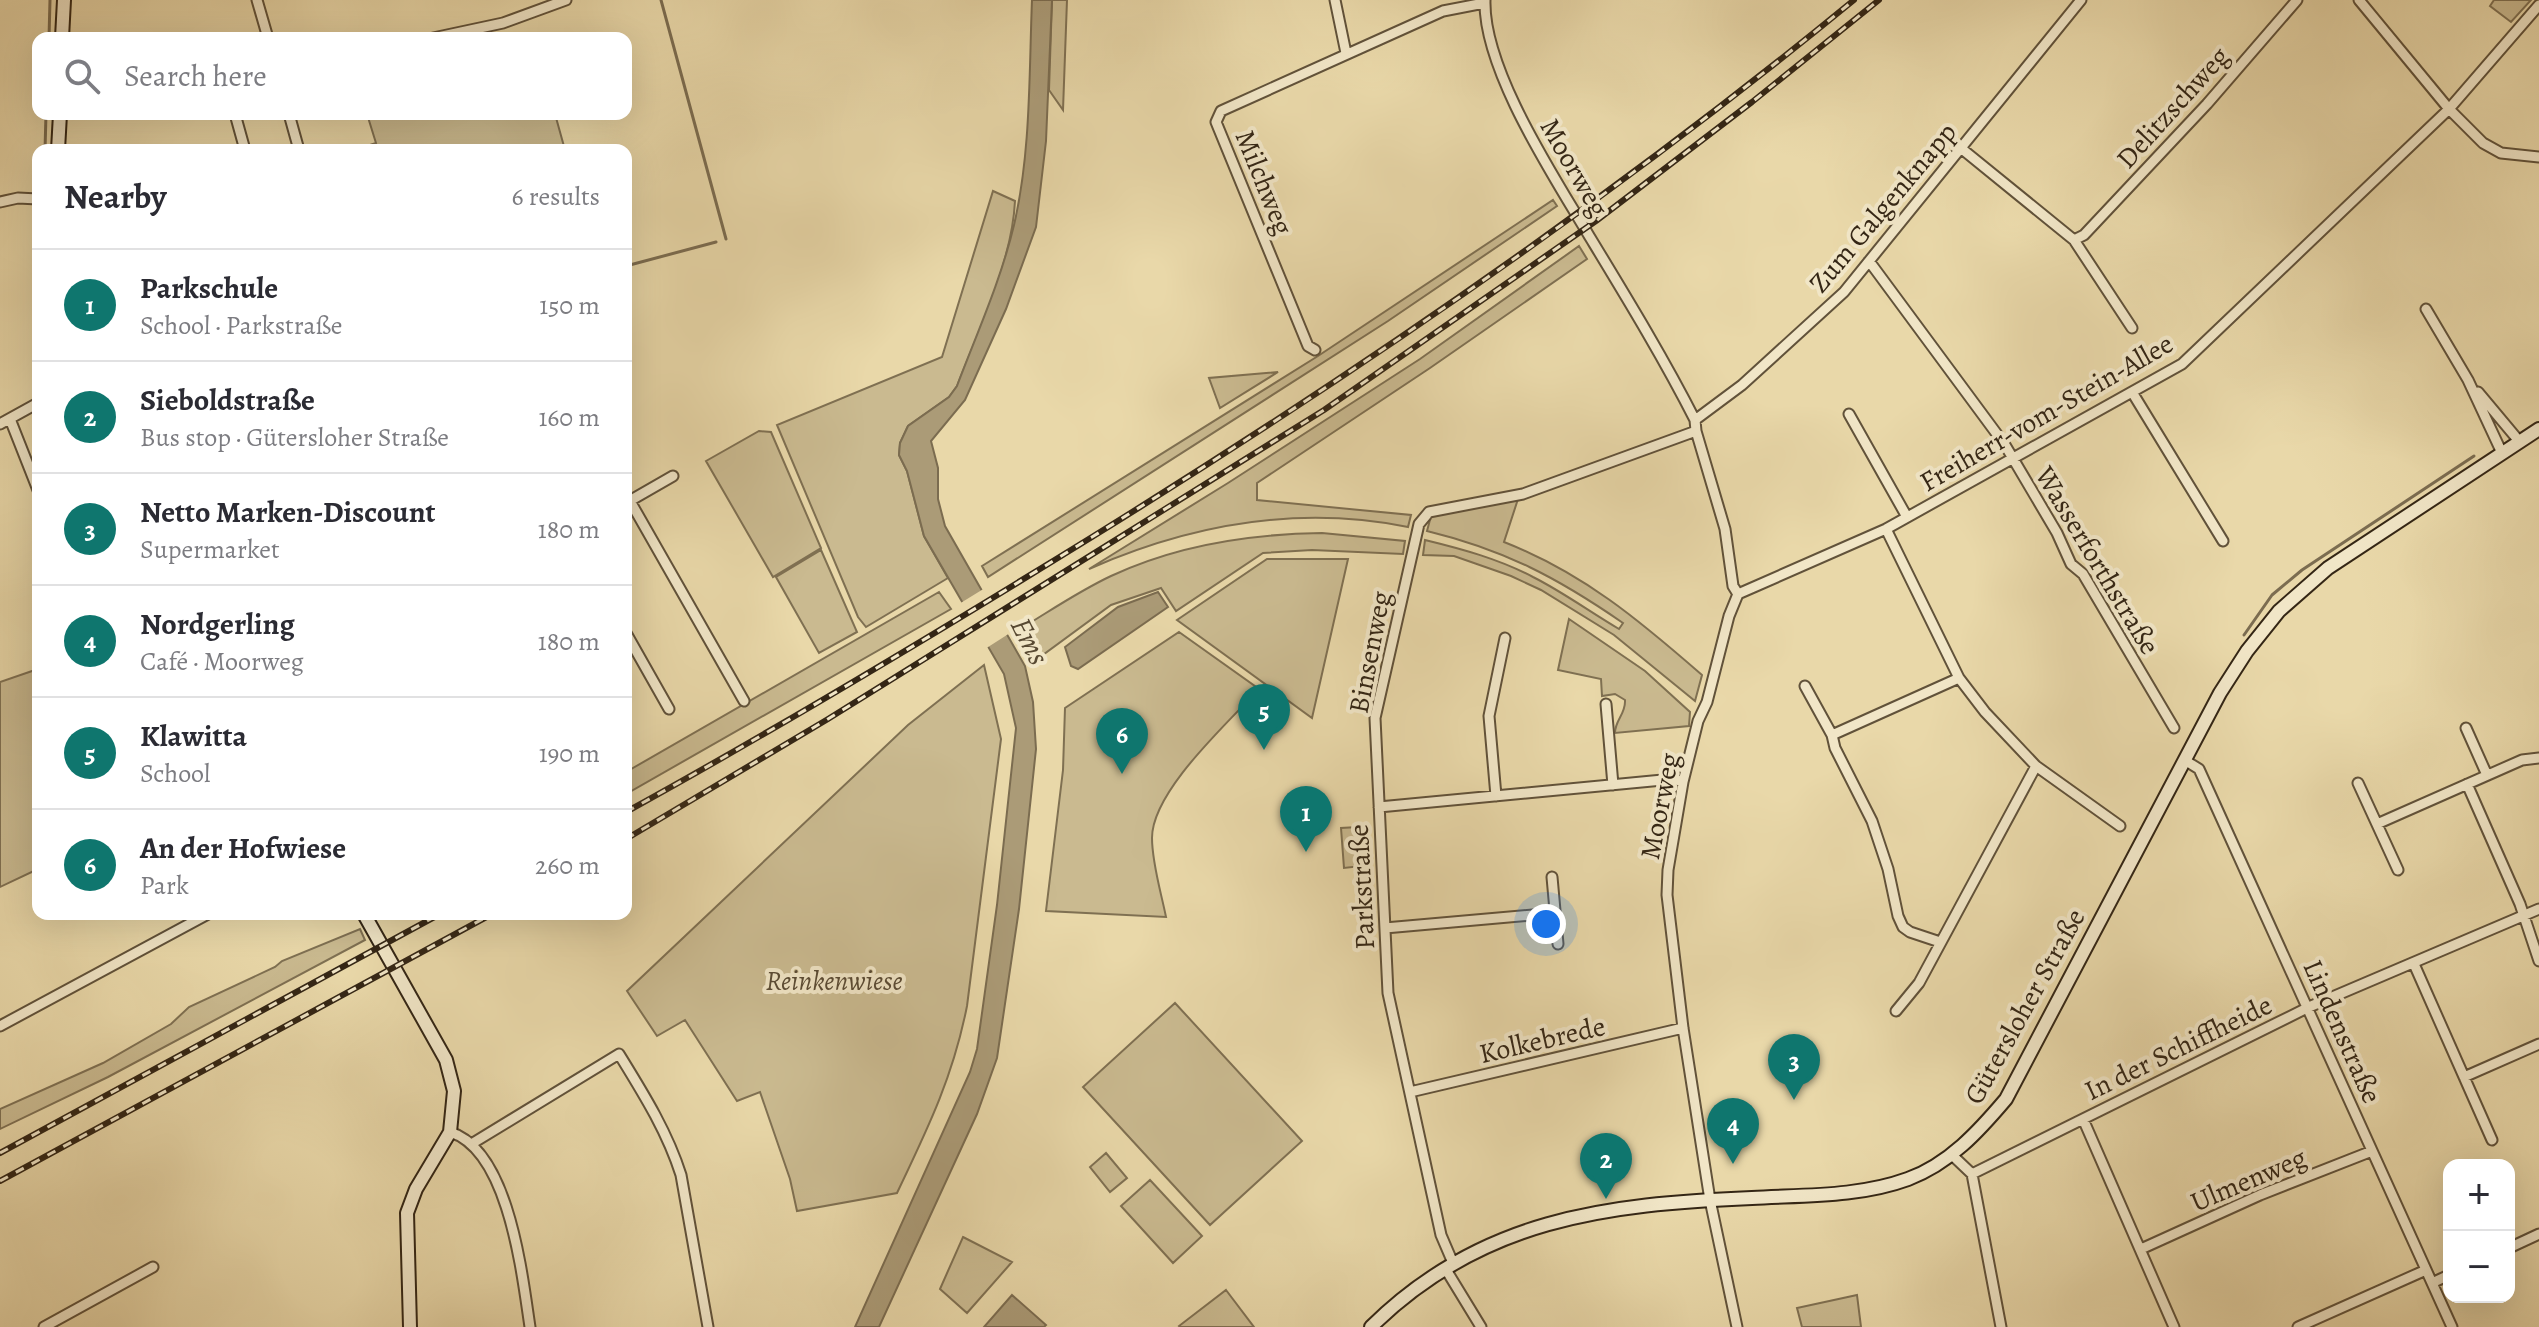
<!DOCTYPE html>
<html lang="en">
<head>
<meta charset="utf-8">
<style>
  body { margin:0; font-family:Alegreya,serif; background:#f2f2f3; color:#2b2b33 }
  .controls { position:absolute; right:24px; bottom:24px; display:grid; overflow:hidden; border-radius:16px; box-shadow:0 8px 32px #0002 }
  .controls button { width:72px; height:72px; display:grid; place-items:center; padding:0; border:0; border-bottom:2px solid #e1e1e2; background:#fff; color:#2b2b33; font:40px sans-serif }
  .you { position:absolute; left:1546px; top:924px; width:28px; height:28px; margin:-20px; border:6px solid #fff; border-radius:50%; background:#1a73e8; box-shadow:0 0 0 12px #1a73e833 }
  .badge { display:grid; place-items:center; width:52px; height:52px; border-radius:50%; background:#0f766e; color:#fff; font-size:26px; font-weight:700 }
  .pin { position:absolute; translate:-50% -66px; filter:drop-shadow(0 2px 4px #0008) }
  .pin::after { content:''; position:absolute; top:42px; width:28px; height:24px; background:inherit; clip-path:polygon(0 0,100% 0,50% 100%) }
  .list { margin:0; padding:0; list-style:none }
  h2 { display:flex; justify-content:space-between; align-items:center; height:104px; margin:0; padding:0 32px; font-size:34px }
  h2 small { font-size:26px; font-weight:400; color:#7c7c81 }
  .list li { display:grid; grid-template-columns:52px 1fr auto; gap:24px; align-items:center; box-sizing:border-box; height:112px; padding:0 32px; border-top:2px solid #e1e1e2 }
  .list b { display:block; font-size:30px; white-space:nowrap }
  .list p { margin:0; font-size:26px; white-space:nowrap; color:#7c7c81 }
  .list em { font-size:26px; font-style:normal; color:#7c7c81 }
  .icon { flex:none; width:44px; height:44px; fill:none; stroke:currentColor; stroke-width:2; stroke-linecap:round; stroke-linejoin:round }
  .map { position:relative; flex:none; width:2539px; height:1327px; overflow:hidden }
  .search { position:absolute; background:#fff; box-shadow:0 8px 32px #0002; left:32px; top:32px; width:600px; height:88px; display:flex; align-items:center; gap:20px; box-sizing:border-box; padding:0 28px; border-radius:16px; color:#7c7c81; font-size:30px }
  .panel { position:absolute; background:#fff; box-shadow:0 8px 32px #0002; left:32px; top:144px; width:600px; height:776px; border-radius:16px }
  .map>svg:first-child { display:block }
</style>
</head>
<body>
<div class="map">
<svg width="2539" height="1327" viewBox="0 0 2539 1327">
  <rect width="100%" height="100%" fill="#e9d8a9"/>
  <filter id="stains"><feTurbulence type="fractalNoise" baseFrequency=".0025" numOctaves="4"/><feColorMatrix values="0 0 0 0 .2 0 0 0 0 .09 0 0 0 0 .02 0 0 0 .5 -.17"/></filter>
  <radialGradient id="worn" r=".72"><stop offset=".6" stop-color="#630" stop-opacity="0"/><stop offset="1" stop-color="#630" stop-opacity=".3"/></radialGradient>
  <!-- green -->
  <path fill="#caba90" stroke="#7f7052" stroke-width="2" d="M1052,0H1067L1063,110L1049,90Z
    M2494,0H2531L2511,22L2490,6Z
    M367,114H555L565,150H365L364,147L376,143Z
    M993,191L1015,201C1012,262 979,329 957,386L949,397L908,426L900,443L899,455L907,471L924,536L948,578L866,627L858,617L777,425L942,357Z
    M1553,200L1557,206L1388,321L988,577L982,566L1318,356Z
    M1579,246L1587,259L1430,368L1257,483V500L1411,515L1408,527C1298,505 1191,524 1089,569L1228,483L1420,359Z
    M1278,372L1220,408L1209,378Z
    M759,431L771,432L821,548L773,577L706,461Z
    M1518,499L1504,542C1583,573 1639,620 1702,675L1695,701L1614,635L1541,590L1511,576L1454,556L1423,555L1425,540C1462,549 1499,559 1533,577C1563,592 1590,612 1619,629L1623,623C1558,578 1505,550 1427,531L1431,516L1450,510Z
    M1322,533L1405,541L1403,554L1312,550L1263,553L1176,611L1161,588L1111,605L1040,657L1020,629C1050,611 1079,591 1111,576C1177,545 1250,534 1322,533Z
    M821,550L857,632L819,653L776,577Z
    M1267,559H1348L1312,718L1177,620Z
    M939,592L951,609L626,794V772Z
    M1569,619L1645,671L1690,712L1689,726L1615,733C1615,720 1626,714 1625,700L1615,694L1602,696L1601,679L1558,670Z
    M1179,632L1259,689C1228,723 1152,791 1152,838C1152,863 1161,892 1166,917L1046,911L1063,770L1065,708Z
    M984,665L1001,739L967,1006C953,1077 928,1128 897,1193L797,1211L790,1179L760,1092L737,1101L685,1020L657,1036L627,991L908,725Z
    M38,669V869L0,887V682Z
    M1358,827L1359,831L1367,830L1370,865L1344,868L1341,828Z
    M360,929L365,940L108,1077L0,1129V1109L103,1063L171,1024L189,1007L275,967L282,961Z
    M1175,1003L1302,1141L1210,1225L1083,1087Z
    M1106,1153L1127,1178L1110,1192L1090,1167Z
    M1150,1180L1202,1236L1173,1263L1121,1206Z
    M963,1237L1012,1262L967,1313L940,1289Z
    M1226,1290L1254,1327H1180L1179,1326Z
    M1857,1295L1861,1327H1802L1797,1308Z"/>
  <!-- water -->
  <path fill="#ab9b77" stroke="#7b6c50" stroke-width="2" d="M1032,0H1052L1046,141L1036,227L1006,309L965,400L931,441L938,468V499L945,526L1025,666L1033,702L1036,749L1019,909L997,1058L977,1114L879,1327H855L970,1072L977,1049L997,905L1016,728L1004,674L924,536L907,471L899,455L900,443L908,426L949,397L957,386C977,333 1001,280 1014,225C1031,152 1029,74 1032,0Z
    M1158,592L1168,607L1078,669L1071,666L1065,647L1118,607Z
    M1012,1295L1046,1325L1044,1327H984Z"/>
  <!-- pier -->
  <path fill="#e9d8a9" d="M985,588L1010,633L985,649L959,604Z"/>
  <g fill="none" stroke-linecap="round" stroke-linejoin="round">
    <!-- stream -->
    <path stroke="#7b6c50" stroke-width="3" d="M661,0L726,239
      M49,38L50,0
      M45,150L46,114
      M626,266L716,242
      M2244,635L2272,595L2302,570L2474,456"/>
    <!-- minor casing -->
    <g stroke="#61523a" stroke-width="13">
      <path id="minor" d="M257,0L268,38
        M1335,0L1346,53
        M1485,0C1483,69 1553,175 1588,234C1625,295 1663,357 1695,420L1696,431L1725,529L1733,586L1738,594
        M2359,0L2449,109L2483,143L2501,153L2539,157
        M433,38L503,23L566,0
        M235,114L245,150
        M289,114L299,150
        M1962,149L2074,240L2132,328
        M0,202L18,198L38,199
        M2074,240L2084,235L2207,104L2297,0
        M1869,261L2005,445L2057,533L2071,564L2083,574L2174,728
        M2426,309L2468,380L2502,453
        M1315,350L1308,346L1216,122L1221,111L1443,11L1484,3
        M2132,392L2223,541
        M2478,392L2519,441
        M1849,414L1907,517
        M10,419L38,490
        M1695,420L1742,385L1844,292L2081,0
        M0,424L38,403
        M630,501L744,701
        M626,503L673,476
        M1886,529L1959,678L1985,712L2036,766L2120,826
        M1738,594L1886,529L2182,364L2449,109L2539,5
        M626,633L669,709
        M1805,686L1832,735L1835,748L1872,821L1888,869L1898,916L1903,927L1910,932L1940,942
        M1606,704L1613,785
        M2466,728L2487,775
        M1832,735L1959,678
        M2186,761L2199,769L2452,1327
        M2358,783L2398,870
        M2467,784L2520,904L2539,961
        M1496,796L1489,716L1505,638
        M1379,807L1673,779L1683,782
        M2377,824L2522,760L2539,758
        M1552,877L1558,944
        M1385,928L1555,913
        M2414,964L2492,1140
        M1896,1011L1919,983L2036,766
        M0,1026L208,914
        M2464,1077L2539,1044
        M1410,1092L1683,1028
        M2083,1119L2174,1327
        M450,1132C509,1150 522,1274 530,1327
        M473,1143L619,1054C643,1093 667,1131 681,1175L708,1327
        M1952,1155L1972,1174L2001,1327
        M1972,1174L2309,1007L2539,909
        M2509,1248L2539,1234
        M2141,1249L2260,1195L2372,1151
        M1453,1263L1441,1235L1388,993L1375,718L1419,524L1429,512L1523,494L1696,431
        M1445,1268L1481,1327
        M2432,1283L2449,1275
        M44,1327L153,1267
        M1737,1327L1710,1200L1683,1028L1667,895L1668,870L1683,782L1698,721L1707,702L1729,616L1738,594
        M2298,1327L2426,1270"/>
    </g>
    <!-- secondary casing -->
    <g stroke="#342615" stroke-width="16">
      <path id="secondary" d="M62,38L64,0
        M58,150L60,114
        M364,914L446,1060L454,1091L450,1132L416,1189L407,1213L410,1327
        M1371,1327C1480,1219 1606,1204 1752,1198C1804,1195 1859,1197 1908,1179C1949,1164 1979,1131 2006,1099L2220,693L2247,651L2279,611L2328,568L2539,429"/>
    </g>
    <!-- minor -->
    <use href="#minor" stroke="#f1e6c7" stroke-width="9"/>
    <!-- secondary -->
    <use href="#secondary" stroke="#f1e6c7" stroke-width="12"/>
    <!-- rail casing -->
    <g stroke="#342615" stroke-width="6">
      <path id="rail" d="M626,812C784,725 938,632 1092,537C1357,373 1613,198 1854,0
        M626,839L828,719L1324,410L1596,221L1752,102L1879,0
        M0,1153L440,914
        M0,1181L492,914"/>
    </g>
    <!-- rail -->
    <use href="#rail" stroke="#f1e6c7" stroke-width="3" stroke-dasharray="9" stroke-linecap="butt"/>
  </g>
  <g text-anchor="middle" stroke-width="8" stroke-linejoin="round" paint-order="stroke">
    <!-- street labels -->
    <g font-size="28" fill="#342615" stroke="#f1e6c7">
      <text transform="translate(2172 107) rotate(-48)" y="10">Delitzschweg</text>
      <text transform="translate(1575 167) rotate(60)" y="10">Moorweg</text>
      <text transform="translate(1265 182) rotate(68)" y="10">Milchweg</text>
      <text transform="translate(1882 207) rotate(-50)" y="10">Zum Galgenknapp</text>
      <text transform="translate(2046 412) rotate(-30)" y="10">Freiherr-vom-Stein-Allee</text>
      <text transform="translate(2098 560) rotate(59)" y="10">Wasserforthstraße</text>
      <text transform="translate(1369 652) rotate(-79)" y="10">Binsenweg</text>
      <text transform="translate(1659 806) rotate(-79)" y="10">Moorweg</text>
      <text transform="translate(1361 887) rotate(-93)" y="10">Parkstraße</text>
      <text transform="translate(2024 1006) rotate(-61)" y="10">Gütersloher Straße</text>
      <text transform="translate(2343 1031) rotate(66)" y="10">Lindenstraße</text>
      <text transform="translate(1542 1039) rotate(-13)" y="10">Kolkebrede</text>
      <text transform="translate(2178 1047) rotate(-26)" y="10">In der Schiffheide</text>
      <text transform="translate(2248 1179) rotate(-23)" y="10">Ulmenweg</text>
    </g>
    <!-- park labels -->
    <g font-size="28" font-style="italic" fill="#5a4b34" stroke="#f1e6c7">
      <text x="834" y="990">Reinkenwiese</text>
    </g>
    <!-- water labels -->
    <g font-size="30" font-style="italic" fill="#584932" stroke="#f1e6c7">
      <text transform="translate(1030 641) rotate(63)" y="10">Ems</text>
    </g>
  </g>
  <rect width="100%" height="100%" filter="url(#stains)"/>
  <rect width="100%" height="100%" fill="url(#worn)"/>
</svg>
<div class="controls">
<button>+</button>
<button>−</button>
</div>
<div class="you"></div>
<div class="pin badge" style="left:1306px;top:852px">1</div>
<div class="pin badge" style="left:1606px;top:1199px">2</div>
<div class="pin badge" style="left:1794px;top:1100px">3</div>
<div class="pin badge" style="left:1733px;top:1164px">4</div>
<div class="pin badge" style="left:1264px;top:750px">5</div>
<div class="pin badge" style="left:1122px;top:774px">6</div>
<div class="search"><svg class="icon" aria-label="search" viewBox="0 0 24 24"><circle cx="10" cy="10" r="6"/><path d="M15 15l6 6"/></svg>Search here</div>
<section class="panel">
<h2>Nearby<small>6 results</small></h2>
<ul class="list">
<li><span class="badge">1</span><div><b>Parkschule</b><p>School · Parkstraße</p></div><em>150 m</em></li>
<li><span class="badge">2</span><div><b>Sieboldstraße</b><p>Bus stop · Gütersloher Straße</p></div><em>160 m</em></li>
<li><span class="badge">3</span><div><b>Netto Marken-Discount</b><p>Supermarket</p></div><em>180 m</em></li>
<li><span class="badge">4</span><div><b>Nordgerling</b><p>Café · Moorweg</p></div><em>180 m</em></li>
<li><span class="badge">5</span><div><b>Klawitta</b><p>School</p></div><em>190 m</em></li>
<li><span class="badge">6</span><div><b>An der Hofwiese</b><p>Park</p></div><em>260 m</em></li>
</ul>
</section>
</div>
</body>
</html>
